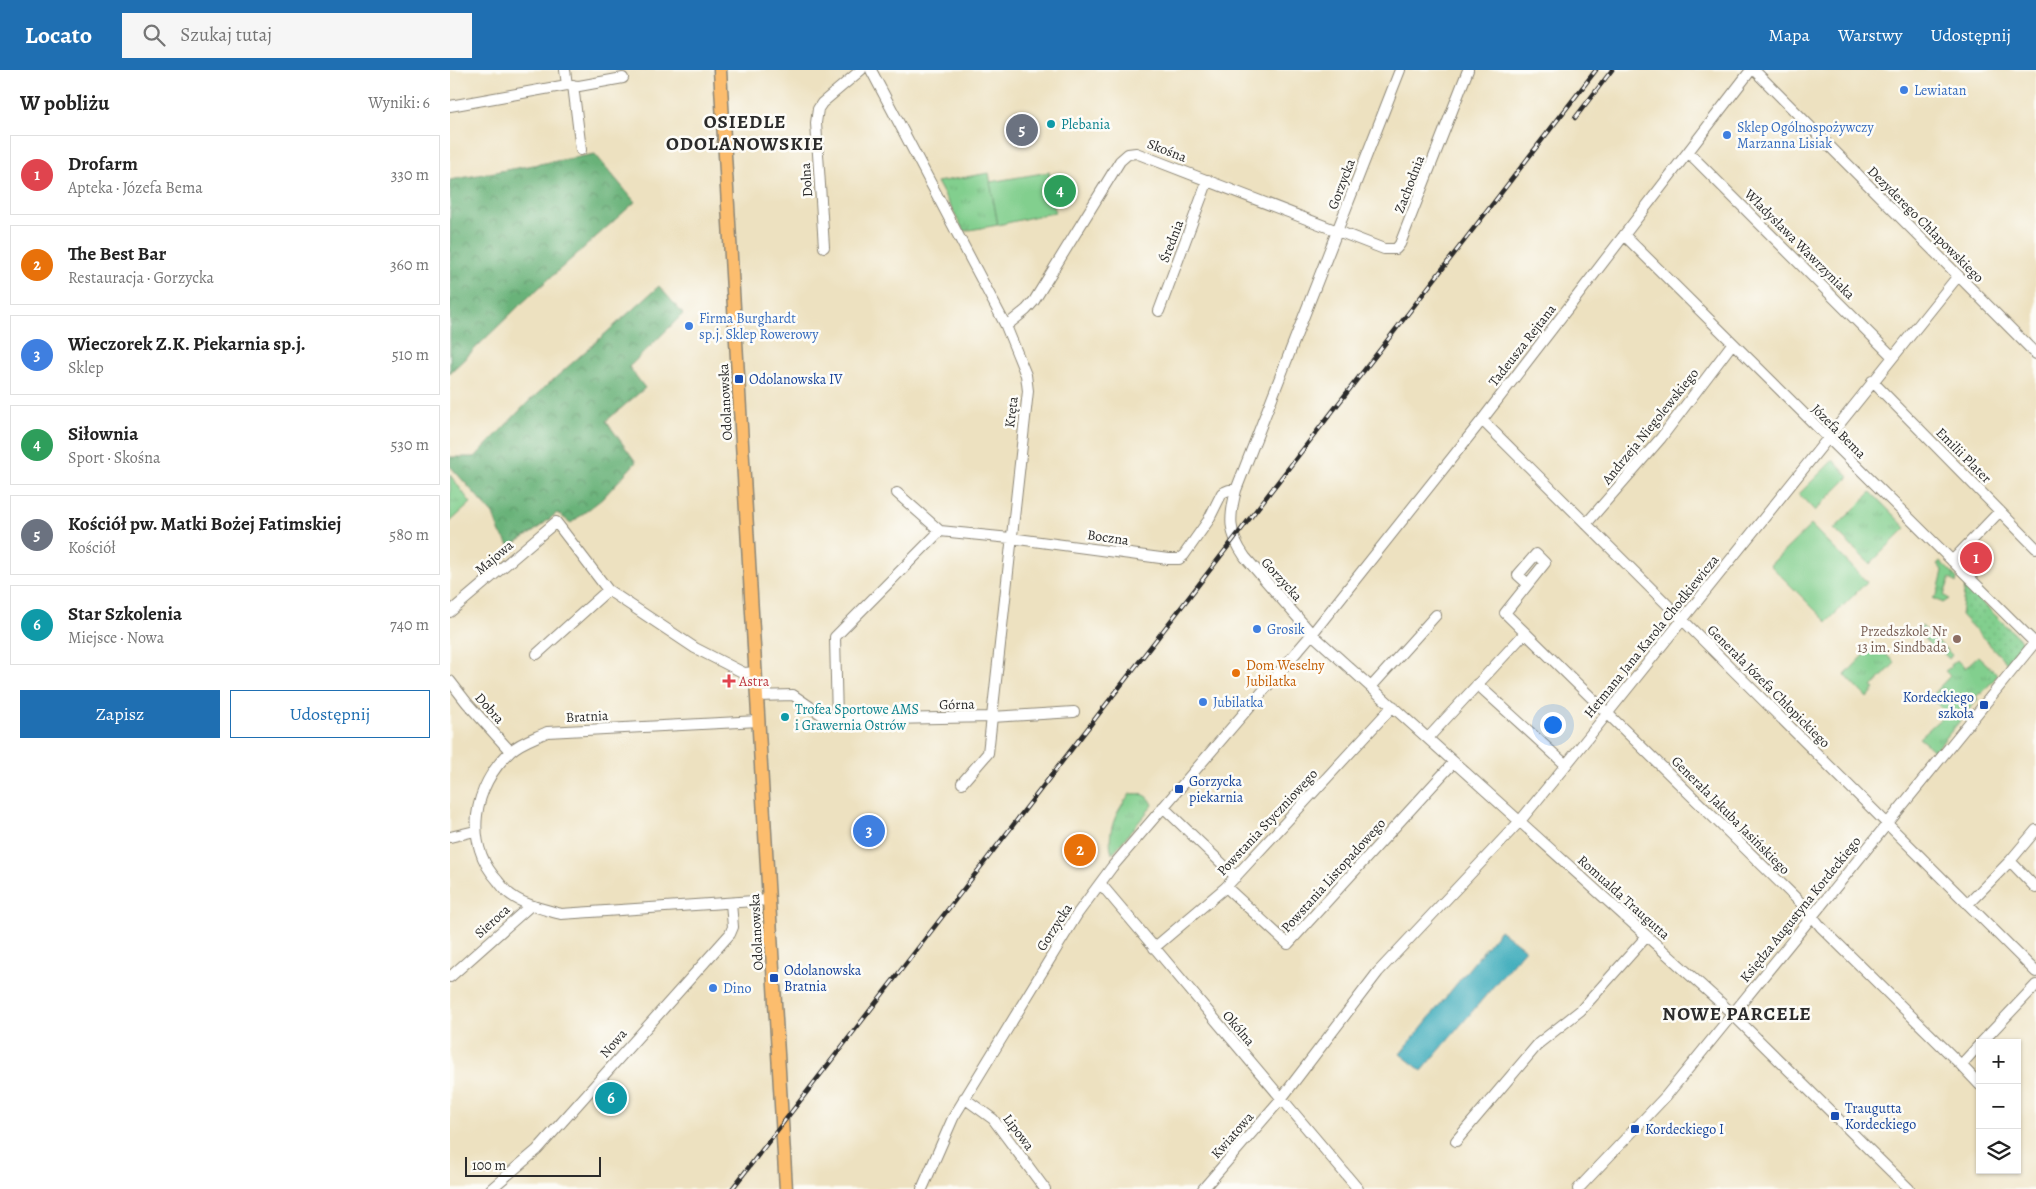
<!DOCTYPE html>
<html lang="pl">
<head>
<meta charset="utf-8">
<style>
  body { margin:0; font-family:Alegreya,serif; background:#f6f6f6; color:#222 }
  .controls { position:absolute; right:15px; bottom:15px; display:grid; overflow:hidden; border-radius:0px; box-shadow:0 1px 4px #0004 }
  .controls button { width:45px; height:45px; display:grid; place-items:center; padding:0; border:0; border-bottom:1px solid #e0e0e0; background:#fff; color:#222; font:25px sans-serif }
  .scale { position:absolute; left:15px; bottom:12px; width:136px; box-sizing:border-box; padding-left:5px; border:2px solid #2b2b2b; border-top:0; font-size:14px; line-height:18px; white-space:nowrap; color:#2b2b2b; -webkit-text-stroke:4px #fdfcf7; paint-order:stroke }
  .you { position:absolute; left:1102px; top:654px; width:18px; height:18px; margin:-12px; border:4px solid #fff; border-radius:50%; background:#1a73e8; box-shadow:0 0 0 8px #1a73e833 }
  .badge { display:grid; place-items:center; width:32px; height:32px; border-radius:50%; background:#1f6fb2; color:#fff; font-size:16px; font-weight:700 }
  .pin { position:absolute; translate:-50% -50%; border:2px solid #fff; box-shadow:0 1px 5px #0006 }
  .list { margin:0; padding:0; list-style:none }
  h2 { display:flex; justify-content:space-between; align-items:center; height:65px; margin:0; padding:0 20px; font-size:21px }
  h2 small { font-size:16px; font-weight:400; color:#767676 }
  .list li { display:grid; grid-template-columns:32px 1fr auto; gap:15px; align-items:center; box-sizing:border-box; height:80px; margin:0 10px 10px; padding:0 10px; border:1px solid #e0e0e0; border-radius:0px }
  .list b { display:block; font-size:19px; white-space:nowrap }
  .list p { margin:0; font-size:16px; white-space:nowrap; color:#767676 }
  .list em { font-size:16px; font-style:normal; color:#767676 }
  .actions { display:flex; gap:10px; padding:15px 20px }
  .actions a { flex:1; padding:11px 0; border:1px solid #1f6fb2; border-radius:0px; text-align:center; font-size:18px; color:#1f6fb2 }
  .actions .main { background:#1f6fb2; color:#fff }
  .icon { flex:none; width:28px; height:28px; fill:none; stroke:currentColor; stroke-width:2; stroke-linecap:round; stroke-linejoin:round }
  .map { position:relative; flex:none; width:1586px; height:1119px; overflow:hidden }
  header { display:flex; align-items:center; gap:30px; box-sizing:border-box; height:70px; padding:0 25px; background:#1f6fb2; color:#fff }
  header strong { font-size:24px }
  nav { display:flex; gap:28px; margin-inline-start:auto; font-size:18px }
  .search { width:350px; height:45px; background:#f6f6f6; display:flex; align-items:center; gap:12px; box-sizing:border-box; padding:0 18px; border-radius:0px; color:#767676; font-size:19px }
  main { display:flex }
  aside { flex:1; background:#fff }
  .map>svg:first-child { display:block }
</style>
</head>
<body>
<header>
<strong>Locato</strong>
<div class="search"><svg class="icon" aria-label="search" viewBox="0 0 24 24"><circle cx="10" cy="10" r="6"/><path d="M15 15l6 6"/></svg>Szukaj tutaj</div>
<nav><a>Mapa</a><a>Warstwy</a><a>Udostępnij</a></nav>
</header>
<main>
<aside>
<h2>W pobliżu<small>Wyniki: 6</small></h2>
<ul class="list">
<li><span class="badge" style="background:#e0444e">1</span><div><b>Drofarm</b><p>Apteka · Józefa Bema</p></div><em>330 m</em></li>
<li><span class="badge" style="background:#e8710a">2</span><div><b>The Best Bar</b><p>Restauracja · Gorzycka</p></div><em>360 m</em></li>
<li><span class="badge" style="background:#3f7fe0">3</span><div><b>Wieczorek Z.K. Piekarnia sp.j.</b><p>Sklep</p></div><em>510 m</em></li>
<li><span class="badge" style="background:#2e9e5b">4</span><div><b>Siłownia</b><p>Sport · Skośna</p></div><em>530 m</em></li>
<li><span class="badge" style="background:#6b7280">5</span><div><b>Kościół pw. Matki Bożej Fatimskiej</b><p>Kościół</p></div><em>580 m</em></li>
<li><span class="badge" style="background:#0f9aa8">6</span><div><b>Star Szkolenia</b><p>Miejsce · Nowa</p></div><em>740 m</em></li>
</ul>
<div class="actions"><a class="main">Zapisz</a><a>Udostępnij</a></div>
</aside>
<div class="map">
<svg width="1586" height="1119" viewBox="0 0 1586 1119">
  <defs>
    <pattern id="grass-tufts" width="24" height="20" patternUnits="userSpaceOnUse" patternTransform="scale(1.25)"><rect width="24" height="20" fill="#82cf8e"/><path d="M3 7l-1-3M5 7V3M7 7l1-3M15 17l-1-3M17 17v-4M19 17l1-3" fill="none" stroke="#70b27b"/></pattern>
    <pattern id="forest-crowns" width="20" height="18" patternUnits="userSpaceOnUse" patternTransform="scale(1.25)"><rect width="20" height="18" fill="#69b279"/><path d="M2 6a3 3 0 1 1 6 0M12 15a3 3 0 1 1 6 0" fill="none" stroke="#579163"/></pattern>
    <pattern id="garden-dots" width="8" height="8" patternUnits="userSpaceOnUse" patternTransform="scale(1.25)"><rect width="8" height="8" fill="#82cf8e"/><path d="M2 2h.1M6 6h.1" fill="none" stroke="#70b27b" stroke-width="1.8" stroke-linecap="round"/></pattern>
  </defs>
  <rect width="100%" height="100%" fill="#fdfcf7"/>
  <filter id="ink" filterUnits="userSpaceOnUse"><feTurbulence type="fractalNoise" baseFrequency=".02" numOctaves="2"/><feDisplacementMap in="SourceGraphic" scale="10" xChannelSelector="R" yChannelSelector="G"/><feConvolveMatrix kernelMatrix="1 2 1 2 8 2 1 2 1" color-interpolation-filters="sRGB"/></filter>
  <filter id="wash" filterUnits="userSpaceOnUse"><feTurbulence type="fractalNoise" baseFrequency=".0096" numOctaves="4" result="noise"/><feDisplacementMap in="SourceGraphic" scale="20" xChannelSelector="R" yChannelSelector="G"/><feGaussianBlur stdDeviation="1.12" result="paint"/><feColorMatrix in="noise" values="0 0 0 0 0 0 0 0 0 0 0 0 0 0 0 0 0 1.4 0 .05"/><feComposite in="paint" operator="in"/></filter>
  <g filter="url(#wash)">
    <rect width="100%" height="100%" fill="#ede1c0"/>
    <!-- grass -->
    <path fill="url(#grass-tufts)" stroke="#567d5c" d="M539,103L548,155L514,161L487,112Z
      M0,405L21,433L0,452Z
      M1421,422L1456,458L1420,494L1384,459Z
      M1490,491L1507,508L1506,513L1500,508L1494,525L1499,529L1493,533L1483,528L1487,525L1493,501L1487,494Z
      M1472,556L1502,585L1499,589L1490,580L1484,579L1466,561Z
      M1425,574L1445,593L1422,617L1425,619L1417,628L1395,605Z
      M1528,586L1548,605L1531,624L1530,623L1526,627L1528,629L1485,681L1469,668L1497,643L1480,627L1500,606L1495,601L1501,597L1500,595L1507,590L1515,598Z
      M680,724C691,723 699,724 703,735L662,784C656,762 666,741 680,724Z"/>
    <!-- forest -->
    <path fill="url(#forest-crowns)" stroke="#4a6e52" d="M145,84L185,132L71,234L0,303V110Z
      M209,216L233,244L179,297L195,318L156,351L186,392L152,429L121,453L107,443L83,462L60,476L50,463L43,444L0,396V387H25L77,333Z"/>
    <!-- garden -->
    <path fill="url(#garden-dots)" stroke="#567d5c" d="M1515,516L1571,570V576L1557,593L1511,545Z"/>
    <!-- pitch -->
    <path fill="#82cf8e" stroke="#567d5c" d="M599,102L605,142L548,155L540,112Z
      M1383,390L1399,407L1365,441L1349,424Z
      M1361,455L1417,512L1377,552L1320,495Z"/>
    <!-- water -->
    <path fill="#3dacbb" stroke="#346c73" d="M1050,860L1075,879L972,1001L950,984Z"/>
  </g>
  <g filter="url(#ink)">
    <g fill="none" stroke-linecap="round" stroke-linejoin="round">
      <!-- minor casing -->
      <g stroke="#8c8676" stroke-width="12">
        <path id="minor" d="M115,0L117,15
          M421,0L556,256L576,305L578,321L538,683L512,713
          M950,0L786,420C779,448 778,463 795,487L862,564L1271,933L1459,1119
          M1304,0L1586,284
          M123,15L131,80
          M0,36L117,15L129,16L173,8
          M1238,82L1442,286
          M1174,165L1586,574
          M374,177L366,53L368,39L372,33L411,0
          M709,241L758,110
          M556,256L576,240L584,231L670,91L678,84L686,83L934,179H946L950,174L1018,0
          M1422,311L1586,478
          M1032,350L1586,902
          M447,423L490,461
          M1136,454L1211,368L1282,274
          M1502,491L1550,441
          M1078,514L1068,505L1086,484L1095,493L1055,543L1355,837L1371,857L1511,995L1530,974
          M0,542L106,452L158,520L245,578L294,603L306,602
          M87,584L158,520
          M0,611L17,633L60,681
          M1027,614L1116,695
          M921,617L986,545
          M307,626L343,625L375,647L387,650L542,647L624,642
          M387,650L385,567L490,461L560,468L718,489H729L734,485L758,451L772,423L779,420H786
          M309,651L97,662C85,668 70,672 60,682C23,716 13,773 48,811C52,816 56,822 61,825C76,836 94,839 111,844L319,830
          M978,668L1075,563
          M713,737L786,807
          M0,767L25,761
          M1560,791L1586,818
          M650,813L908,1119
          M776,817L838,874L1004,692
          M1518,834L1560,791L1586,760
          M704,878L776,817L943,636
          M0,907L80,836
          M1531,973L1586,915
          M1511,995L1530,1015
          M514,1028L543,1049L595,1119
          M1006,1071L1089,973L1131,940L1197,866
          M41,1119L87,1080L280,864L283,857L281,833
          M472,1119L503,1048L628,843L662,797L862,564L1032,350L1301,0
          M753,1119L831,1029L928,902L1070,751L1116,695L1508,206
          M1128,1119L1216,1026L1586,571"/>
      </g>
      <!-- major casing -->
      <g stroke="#8c8676" stroke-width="15">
        <path id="major" d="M270,0L336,1119"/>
      </g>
      <!-- minor -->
      <use href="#minor" stroke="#fff" stroke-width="10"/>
      <!-- major -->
      <use href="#major" stroke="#fcbd6e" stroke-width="12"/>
      <!-- rail casing -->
      <g stroke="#2b2b2b" stroke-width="4.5">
        <path id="rail" d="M1125,48L1162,0
          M282,1119L1146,0"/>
      </g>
      <!-- rail -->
      <use href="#rail" stroke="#fdfcf7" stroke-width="2.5" stroke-dasharray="8" stroke-linecap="butt"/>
    </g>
  </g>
  <!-- markers -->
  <g fill="#3f7fe0" stroke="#fdfcf7" stroke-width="2">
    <circle cx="1454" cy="20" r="5"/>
    <circle cx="1277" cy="65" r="5"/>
    <circle cx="239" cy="256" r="5"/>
    <circle cx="807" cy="559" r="5"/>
    <circle cx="753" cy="632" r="5"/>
    <circle cx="263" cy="918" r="5"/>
  </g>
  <g fill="#0f9aa8" stroke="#fdfcf7" stroke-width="2">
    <circle cx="601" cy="54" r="5"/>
    <circle cx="335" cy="647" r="5"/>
  </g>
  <g fill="#1a4fb4" stroke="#fdfcf7" stroke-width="2">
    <rect x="284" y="304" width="10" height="10" rx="2.5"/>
    <rect x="1529" y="630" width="10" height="10" rx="2.5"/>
    <rect x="724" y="714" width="10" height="10" rx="2.5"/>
    <rect x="319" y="903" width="10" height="10" rx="2.5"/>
    <rect x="1380" y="1041" width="10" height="10" rx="2.5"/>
    <rect x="1180" y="1054" width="10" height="10" rx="2.5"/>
  </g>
  <circle fill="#8d6e63" stroke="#fdfcf7" stroke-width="2" cx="1507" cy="569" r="5"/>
  <circle fill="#e8710a" stroke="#fdfcf7" stroke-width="2" cx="786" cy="603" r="5"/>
  <path fill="#e0444e" stroke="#fdfcf7" stroke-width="2" d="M276.5 603.5h5v5h5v5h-5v5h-5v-5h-5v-5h5z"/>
  <g text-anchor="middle" stroke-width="5" stroke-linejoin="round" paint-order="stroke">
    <!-- shop labels -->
    <g font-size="14" fill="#366cbe" stroke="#fdfcf7" text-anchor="start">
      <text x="1464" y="25">Lewiatan</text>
      <text x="1287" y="62">Sklep Ogólnospożywczy<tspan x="1287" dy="16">Marzanna Lisiak</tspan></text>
      <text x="249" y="253">Firma Burghardt<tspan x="249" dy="16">sp.j. Sklep Rowerowy</tspan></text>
      <text x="817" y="564">Grosik</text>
      <text x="763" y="637">Jubilatka</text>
      <text x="273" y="923">Dino</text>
    </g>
    <!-- culture labels -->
    <g font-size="14" fill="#0d838f" stroke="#fdfcf7" text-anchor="start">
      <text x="611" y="59">Plebania</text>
      <text x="345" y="644">Trofea Sportowe AMS<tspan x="345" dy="16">i Grawernia Ostrów</tspan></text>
    </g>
    <!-- street labels -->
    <g font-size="14" fill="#2b2b2b" stroke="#fdfcf7">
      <text transform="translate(717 80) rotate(21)" y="5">Skośna</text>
      <text transform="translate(356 110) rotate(-94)" y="5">Dolna</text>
      <text transform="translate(891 114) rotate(-69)" y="5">Gorzycka</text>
      <text transform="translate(959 114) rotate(-69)" y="5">Zachodnia</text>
      <text transform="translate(1476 154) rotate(45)" y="5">Dezyderego Chłapowskiego</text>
      <text transform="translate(721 171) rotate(-69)" y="5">Średnia</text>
      <text transform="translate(1350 174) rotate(45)" y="5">Władysława Wawrzyniaka</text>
      <text transform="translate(1072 275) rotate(-52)" y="5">Tadeusza Rejtana</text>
      <text transform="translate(275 332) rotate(-93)" y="5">Odolanowska</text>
      <text transform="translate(561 342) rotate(-83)" y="5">Kręta</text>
      <text transform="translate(1200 356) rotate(-51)" y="5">Andrzeja Niegolewskiego</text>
      <text transform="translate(1389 361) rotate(45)" y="5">Józefa Bema</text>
      <text transform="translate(1514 385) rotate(45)" y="5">Emilii Plater</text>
      <text transform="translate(658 467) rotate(8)" y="5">Boczna</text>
      <text transform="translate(44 487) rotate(-40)" y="5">Majowa</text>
      <text transform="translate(832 509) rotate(48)" y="5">Gorzycka</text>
      <text transform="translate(1201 566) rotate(-51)" y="5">Hetmana Jana Karola Chodkiewicza</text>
      <text transform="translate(1319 616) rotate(45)" y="5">Generała Józefa Chłopickiego</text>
      <text transform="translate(507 634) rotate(-1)" y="5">Górna</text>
      <text transform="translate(40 638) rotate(48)" y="5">Dobra</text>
      <text transform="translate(137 646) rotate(-3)" y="5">Bratnia</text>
      <text transform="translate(1281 745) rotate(45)" y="5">Generała Jakuba Jasińskiego</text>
      <text transform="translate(817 752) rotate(-47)" y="5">Powstania Styczniowego</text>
      <text transform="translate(883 805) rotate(-48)" y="5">Powstania Listopadowego</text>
      <text transform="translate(1174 827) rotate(42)" y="5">Romualda Traugutta</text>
      <text transform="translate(1350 839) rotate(-51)" y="5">Księdza Augustyna Kordeckiego</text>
      <text transform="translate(42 851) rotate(-42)" y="5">Sieroca</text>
      <text transform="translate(604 857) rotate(-57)" y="5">Gorzycka</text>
      <text transform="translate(306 862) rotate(-93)" y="5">Odolanowska</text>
      <text transform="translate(789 958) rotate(50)" y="5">Okólna</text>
      <text transform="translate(163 973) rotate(-49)" y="5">Nowa</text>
      <text transform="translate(569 1062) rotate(53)" y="5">Lipowa</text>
      <text transform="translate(782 1065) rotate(-49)" y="5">Kwiatowa</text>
    </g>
    <!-- transit labels -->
    <g font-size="14" fill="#164399" stroke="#fdfcf7" text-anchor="start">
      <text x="299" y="314">Odolanowska IV</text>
      <text x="1524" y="632" text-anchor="end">Kordeckiego<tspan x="1524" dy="16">szkoła</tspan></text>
      <text x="739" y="716">Gorzycka<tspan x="739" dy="16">piekarnia</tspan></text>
      <text x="334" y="905">Odolanowska<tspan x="334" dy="16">Bratnia</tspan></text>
      <text x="1395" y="1043">Traugutta<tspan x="1395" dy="16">Kordeckiego</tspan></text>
      <text x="1195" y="1064">Kordeckiego I</text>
    </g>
    <!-- education labels -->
    <g font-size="14" fill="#785e54" stroke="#fdfcf7" text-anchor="end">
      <text x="1497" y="566">Przedszkole Nr<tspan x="1497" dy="16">13 im. Sindbada</tspan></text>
    </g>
    <!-- food labels -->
    <g font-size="14" fill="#c56008" stroke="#fdfcf7" text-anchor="start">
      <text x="796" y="600">Dom Weselny<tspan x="796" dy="16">Jubilatka</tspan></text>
    </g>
    <!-- health labels -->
    <g font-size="14" fill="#be3a42" stroke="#fdfcf7" text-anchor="start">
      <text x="289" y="616">Astra</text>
    </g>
    <!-- district labels -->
    <g font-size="19" font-weight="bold" letter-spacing="1" fill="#2b2b2b" stroke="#fdfcf7">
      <text x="295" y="58">OSIEDLE<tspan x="295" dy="22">ODOLANOWSKIE</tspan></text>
      <text x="1287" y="950">NOWE PARCELE</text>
    </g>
  </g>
</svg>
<div class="controls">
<button>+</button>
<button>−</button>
<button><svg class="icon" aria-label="layers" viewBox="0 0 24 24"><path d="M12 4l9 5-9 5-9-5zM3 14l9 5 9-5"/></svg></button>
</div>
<div class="scale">100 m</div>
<div class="you"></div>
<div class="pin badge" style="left:1526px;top:488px;background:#e0444e">1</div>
<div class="pin badge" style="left:630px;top:780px;background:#e8710a">2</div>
<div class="pin badge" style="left:419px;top:761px;background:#3f7fe0">3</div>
<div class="pin badge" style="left:610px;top:121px;background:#2e9e5b">4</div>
<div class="pin badge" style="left:572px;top:60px;background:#6b7280">5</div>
<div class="pin badge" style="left:161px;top:1028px;background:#0f9aa8">6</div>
</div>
</main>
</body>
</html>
